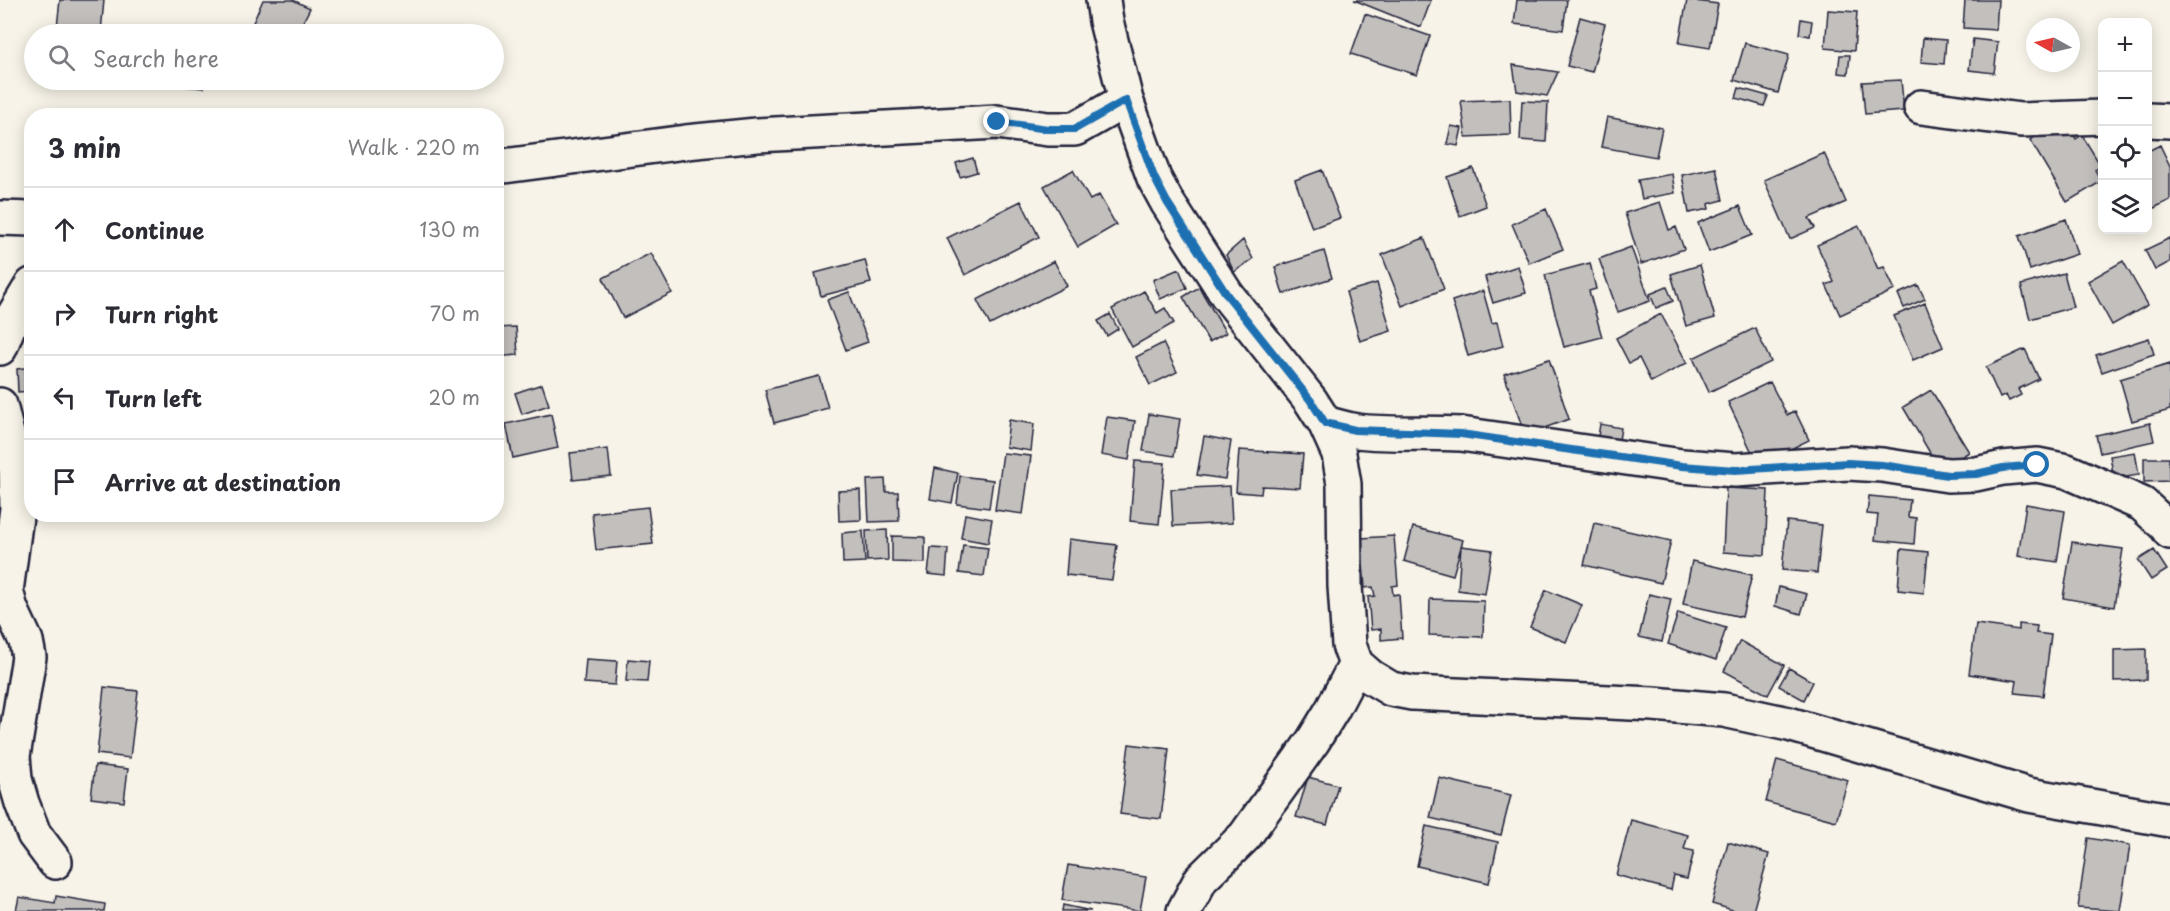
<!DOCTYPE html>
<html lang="en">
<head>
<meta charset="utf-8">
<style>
  body { margin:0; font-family:"Playpen Sans",sans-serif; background:#f7f7f7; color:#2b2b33 }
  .controls { position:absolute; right:18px; top:18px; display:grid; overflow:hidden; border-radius:12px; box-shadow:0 3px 15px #0003 }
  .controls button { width:54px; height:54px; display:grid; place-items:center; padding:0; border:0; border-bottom:2px solid #e1e1e2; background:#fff; color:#2b2b33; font:30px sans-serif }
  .compass { position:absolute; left:2026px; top:18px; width:54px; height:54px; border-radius:50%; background:#fff; box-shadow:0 3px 15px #0003; rotate:278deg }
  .stop { position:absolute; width:18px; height:18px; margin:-14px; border:4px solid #1f6fb2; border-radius:50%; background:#fff }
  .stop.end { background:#1f6fb2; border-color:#fff; box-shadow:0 2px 6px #0008 }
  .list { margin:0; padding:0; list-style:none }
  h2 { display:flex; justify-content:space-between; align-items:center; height:78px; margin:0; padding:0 24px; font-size:26px }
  h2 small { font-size:20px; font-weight:400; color:#7c7c81 }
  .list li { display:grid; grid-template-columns:39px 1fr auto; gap:18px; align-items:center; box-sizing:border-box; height:84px; padding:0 24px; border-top:2px solid #e1e1e2 }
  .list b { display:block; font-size:22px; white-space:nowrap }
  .list em { font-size:20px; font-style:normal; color:#7c7c81 }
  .icon { flex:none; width:33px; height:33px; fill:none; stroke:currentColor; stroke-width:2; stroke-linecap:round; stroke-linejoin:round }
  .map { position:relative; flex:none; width:2170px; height:911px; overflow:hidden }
  .search { position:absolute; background:#fff; box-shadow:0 3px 15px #0003; left:24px; top:24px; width:480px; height:66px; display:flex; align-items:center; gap:15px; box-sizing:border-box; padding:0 21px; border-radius:33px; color:#7c7c81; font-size:22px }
  .panel { position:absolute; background:#fff; box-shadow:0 3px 15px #0003; left:24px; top:108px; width:480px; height:414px; border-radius:24px }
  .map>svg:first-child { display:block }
</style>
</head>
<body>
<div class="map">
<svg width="2170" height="911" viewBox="0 0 2170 911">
  <rect width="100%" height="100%" fill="#f7f3e8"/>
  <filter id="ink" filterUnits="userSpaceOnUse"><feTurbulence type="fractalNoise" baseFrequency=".0167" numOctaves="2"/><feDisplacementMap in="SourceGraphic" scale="12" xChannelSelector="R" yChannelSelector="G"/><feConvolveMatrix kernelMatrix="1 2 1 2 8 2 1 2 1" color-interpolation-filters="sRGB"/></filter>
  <g filter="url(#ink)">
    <!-- building -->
    <path fill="#c2bfbd" stroke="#22223b" stroke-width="1.5" d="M60,0H104L101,32L57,27Z
      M263,0H293L310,8L297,34H248Z
      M1354,0H1431L1421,27Z
      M1517,0H1567L1563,30L1514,24Z
      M1687,0L1718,4L1710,48L1679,43Z
      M1965,0H1998L1996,30L1963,28Z
      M1828,10L1857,12L1854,51L1825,48Z
      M1365,14L1430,36L1417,75L1351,54Z
      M1580,17L1605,24L1592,72L1567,66Z
      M1801,19L1812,21L1810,36L1799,34Z
      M1923,38L1946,40L1944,64L1921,62Z
      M1973,39L1998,42L1994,73L1969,70Z
      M1745,43L1789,55L1778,93L1734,80Z
      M1840,55H1850L1848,74L1838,73Z
      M1513,65L1558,72L1547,96L1517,91Z
      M172,80H205L204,88L171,85Z
      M1901,80L1904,111L1865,114L1862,82Z
      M1739,88L1768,96L1764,106L1736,98Z
      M1510,99L1511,135L1466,137L1461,101Z
      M1522,101L1548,102L1546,142L1520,140Z
      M1607,117L1662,128L1656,157L1601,147Z
      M2059,122L2067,124L2076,139L2082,135L2101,166L2095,170L2102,181L2067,202L2030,140Z
      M1451,126L1462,128L1458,146L1447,144Z
      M2160,145L2170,166V200L2148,211V151Z
      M1824,153L1846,202L1809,218L1815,228L1790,239L1764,180Z
      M973,158L977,172L960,177L956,163Z
      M1473,168L1486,206L1460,216L1447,177Z
      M1716,168L1723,200L1708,204L1709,209L1689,213L1682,175Z
      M1073,170L1090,200L1099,195L1116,225L1078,247L1044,186Z
      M1322,170L1340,218L1312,228L1295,180Z
      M1672,174L1675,193L1642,199L1638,180Z
      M1021,201L1039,237L965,275L947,238Z
      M1660,202L1669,230L1676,227L1684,249L1641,264L1625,213Z
      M1740,206L1752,235L1709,252L1698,223Z
      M1546,209L1563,249L1529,263L1512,224Z
      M2066,219L2077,254L2030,270L2019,236Z
      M1859,226L1878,269L1884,267L1895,290L1840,315L1826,285L1834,282L1817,245Z
      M1424,238L1444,289L1402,306L1382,255Z
      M2170,238V262L2155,270L2145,250Z
      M1243,240L1253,259L1234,272L1226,255Z
      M1631,247L1650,301L1618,312L1599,259Z
      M1324,251L1332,278L1283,294L1275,267Z
      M651,253L672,293L623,318L603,278Z
      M865,260L871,283L821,296L815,273Z
      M1054,261L1067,286L990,325L977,300Z
      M2123,261L2148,305L2112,325L2088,281Z
      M1590,263L1596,289L1589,291L1602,337L1564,347L1545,275Z
      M1700,265L1715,318L1686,326L1671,274Z
      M1518,266L1526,293L1493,303L1485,277Z
      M1179,269L1187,288L1160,299L1153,280Z
      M2064,273L2073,307L2030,319L2021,285Z
      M1377,283L1391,331L1360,341L1346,292Z
      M1918,285L1925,299L1904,308L1898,294Z
      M1199,287L1226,333L1209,342L1183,297Z
      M1667,287L1673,301L1656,308L1650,294Z
      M1144,291L1157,313L1165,308L1174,323L1132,347L1112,309Z
      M1483,291L1492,323L1497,322L1503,346L1468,356L1452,301Z
      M849,292L868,342L846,350L827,300Z
      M1925,303L1943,347L1913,360L1894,316Z
      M1110,314L1118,329L1107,336L1098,321Z
      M1661,314L1687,363L1651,382L1639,358L1629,363L1616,338Z
      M516,327L518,355L496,357V328Z
      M1755,328L1771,362L1709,392L1693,358Z
      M2149,338L2154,354L2102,372L2096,355Z
      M1163,343L1177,372L1150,385L1136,357Z
      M2025,349L2039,379L2018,389L2021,395L2009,401L2006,395L2000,398L1986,367Z
      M1549,359L1569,419L1525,435L1504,374Z
      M2170,364V410L2132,421L2120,379Z
      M32,367V394L31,391L18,392L17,369Z
      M819,376L828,408L774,423L765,390Z
      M1770,382L1787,415L1795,411L1809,440L1758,465L1728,402Z
      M542,384L549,405L522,414L515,393Z
      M1931,390L1969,452L1940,470L1903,407Z
      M551,414L558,448L513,458L506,424Z
      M1149,414L1180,419L1174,456L1143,451Z
      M1107,417L1135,421L1129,460L1101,455Z
      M1009,420L1034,424L1031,451L1006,447Z
      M2150,423L2154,441L2100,453L2096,435Z
      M1600,424L1621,428L1618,446L1597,443Z
      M1204,436L1231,441L1225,479L1197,475Z
      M608,449L611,476L573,480L570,453Z
      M1239,450L1303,454L1300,488L1262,486L1261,494L1236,492Z
      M2135,452L2139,475L2114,479L2110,456Z
      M1003,453L1031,456L1023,514L995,510Z
      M2144,458H2169V481L2144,482Z
      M1135,461L1165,463L1159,524L1130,521Z
      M935,468L958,473L952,503L930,499Z
      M960,476L993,480L989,508L957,504Z
      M885,479L886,492H898L899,521L869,522L867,480Z
      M1230,486L1232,523L1173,526L1171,489Z
      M1726,488L1768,490L1765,555L1723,552Z
      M860,490L861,520L839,521L838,491Z
      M1869,496L1910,500L1908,517L1916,518L1914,544L1875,540L1878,515L1867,514Z
      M2026,504L2065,511L2057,562L2018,556Z
      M648,507L653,544L596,550L592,513Z
      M965,514L992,519L988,543L961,538Z
      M1787,521L1822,525L1817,573L1782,570Z
      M1594,523L1671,541L1661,583L1584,565Z
      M1413,527L1463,540L1453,575L1404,561Z
      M887,530L888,560L867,561L866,531Z
      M863,531L865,562L843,563L842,533Z
      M892,536L925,537V563L892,562Z
      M1394,536L1398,585L1392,586L1393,595L1399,594L1402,638L1381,640V629L1371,630L1368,597L1375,596L1373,587L1365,588L1361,538Z
      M1069,539L1117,545L1112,580L1066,575Z
      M2072,542L2123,549L2114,607L2063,598Z
      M963,545L988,548L984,576L959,573Z
      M1461,546L1492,550L1485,594L1458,590Z
      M931,548L948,549L946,576L928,574Z
      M1901,549L1928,552L1924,593L1898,590Z
      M2154,550L2167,570L2151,580L2138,560Z
      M1692,561L1752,575L1742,617L1683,604Z
      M1779,587L1807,594L1801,614L1775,606Z
      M1546,590L1582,605L1566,642L1530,627Z
      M1649,594L1671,599L1662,642L1639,637Z
      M1430,599L1484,601L1483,637L1429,635Z
      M1678,613L1726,628L1716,660L1668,644Z
      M1976,624L2019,630V624L2037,626L2036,633L2051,635L2043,696L2015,693L2017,681L1969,674Z
      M1740,641L1784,665L1768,695L1724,671Z
      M2146,649V680L2114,681V650Z
      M586,659L617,661L615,685L584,683Z
      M628,659L649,661L647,682L626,681Z
      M1789,668L1813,682L1804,700L1779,686Z
      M104,687L138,691L130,758L97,754Z
      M1129,744L1169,749L1161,819L1120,814Z
      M1777,760L1848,780L1836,821L1766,802Z
      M95,765L128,769L124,802L91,798Z
      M1308,777L1338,785L1327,825L1296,817Z
      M1439,778L1511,795L1501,835L1430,818Z
      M1631,820L1688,835L1684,849L1694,851L1687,879L1674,876L1671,890L1616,875Z
      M1426,826L1498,842L1489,883L1417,866Z
      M2088,838L2130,845L2120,911L2078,908Z
      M1728,842L1769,854L1753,911H1736L1712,904Z
      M1068,865L1146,877L1140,911L1062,900Z
      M56,896L105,904L104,911H16L19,897L55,903Z
      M1063,905L1091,911H1062Z"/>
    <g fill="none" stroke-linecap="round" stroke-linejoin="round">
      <!-- minor casing -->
      <g stroke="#22223b" stroke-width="38">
        <path id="minor" d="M1103,0L1106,21L1126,100L1154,178L1167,202L1227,295L1311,401L1325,423L1339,454L1344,484L1345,586L1349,645L1356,664L1371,677L1391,689L1412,693L1653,704L1724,710L1789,724L2029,795L2170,820
          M1921,107L2021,120L2102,117
          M2148,120L2170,121
          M496,167L686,142L757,135L997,122L1048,129H1075L1126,100
          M0,218L32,219
          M0,348L11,320L32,285
          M0,405L16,470L17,509L6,591L11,609L26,641L29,657L13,756L15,779L22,803L34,834L55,862
          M1325,423C1335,426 1346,429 1357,431C1391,435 1426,432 1461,434L1682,466L1735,470L1848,463L1882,465L1948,475L1976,474L2003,468L2037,465L2067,471L2142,504L2166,526L2170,532
          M1184,911L1201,879L1245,836L1313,741L1332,710L1356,664"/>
      </g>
      <!-- minor -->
      <use href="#minor" stroke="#f7f3e8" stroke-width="33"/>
    </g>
  </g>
  <g fill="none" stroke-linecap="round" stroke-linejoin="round" filter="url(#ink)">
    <!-- route -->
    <path stroke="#1f6fb2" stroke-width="8" d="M997,122L1048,129H1075L1126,100L1154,177L1167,202L1227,295L1311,401L1325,423L1355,430L1461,434L1682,466L1735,470L1848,463L1882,465L1948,475L1976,474L2003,468L2037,465"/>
  </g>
</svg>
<div class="controls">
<button>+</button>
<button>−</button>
<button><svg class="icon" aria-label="locate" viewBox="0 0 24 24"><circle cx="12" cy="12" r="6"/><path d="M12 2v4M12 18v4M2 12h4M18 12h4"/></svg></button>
<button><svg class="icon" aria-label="layers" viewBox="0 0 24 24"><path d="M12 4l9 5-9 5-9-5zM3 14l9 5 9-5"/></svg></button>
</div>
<svg class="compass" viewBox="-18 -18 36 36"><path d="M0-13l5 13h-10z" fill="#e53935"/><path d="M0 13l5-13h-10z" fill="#7c7c81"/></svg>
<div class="stop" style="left:2037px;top:465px"></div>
<div class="stop end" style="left:997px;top:122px"></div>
<div class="search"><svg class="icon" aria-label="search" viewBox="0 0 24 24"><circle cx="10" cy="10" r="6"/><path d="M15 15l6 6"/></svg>Search here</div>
<section class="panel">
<h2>3 min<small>Walk · 220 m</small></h2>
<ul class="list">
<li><svg class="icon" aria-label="ahead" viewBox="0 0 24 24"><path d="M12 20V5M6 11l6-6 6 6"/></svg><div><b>Continue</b></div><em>130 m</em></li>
<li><svg class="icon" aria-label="right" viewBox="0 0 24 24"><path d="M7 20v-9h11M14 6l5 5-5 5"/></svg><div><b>Turn right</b></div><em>70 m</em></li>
<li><svg class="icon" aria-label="left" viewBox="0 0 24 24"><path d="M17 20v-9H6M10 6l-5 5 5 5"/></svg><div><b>Turn left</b></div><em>20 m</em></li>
<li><svg class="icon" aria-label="arrive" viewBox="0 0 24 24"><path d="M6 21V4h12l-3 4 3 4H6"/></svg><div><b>Arrive at destination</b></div></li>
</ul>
</section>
</div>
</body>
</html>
